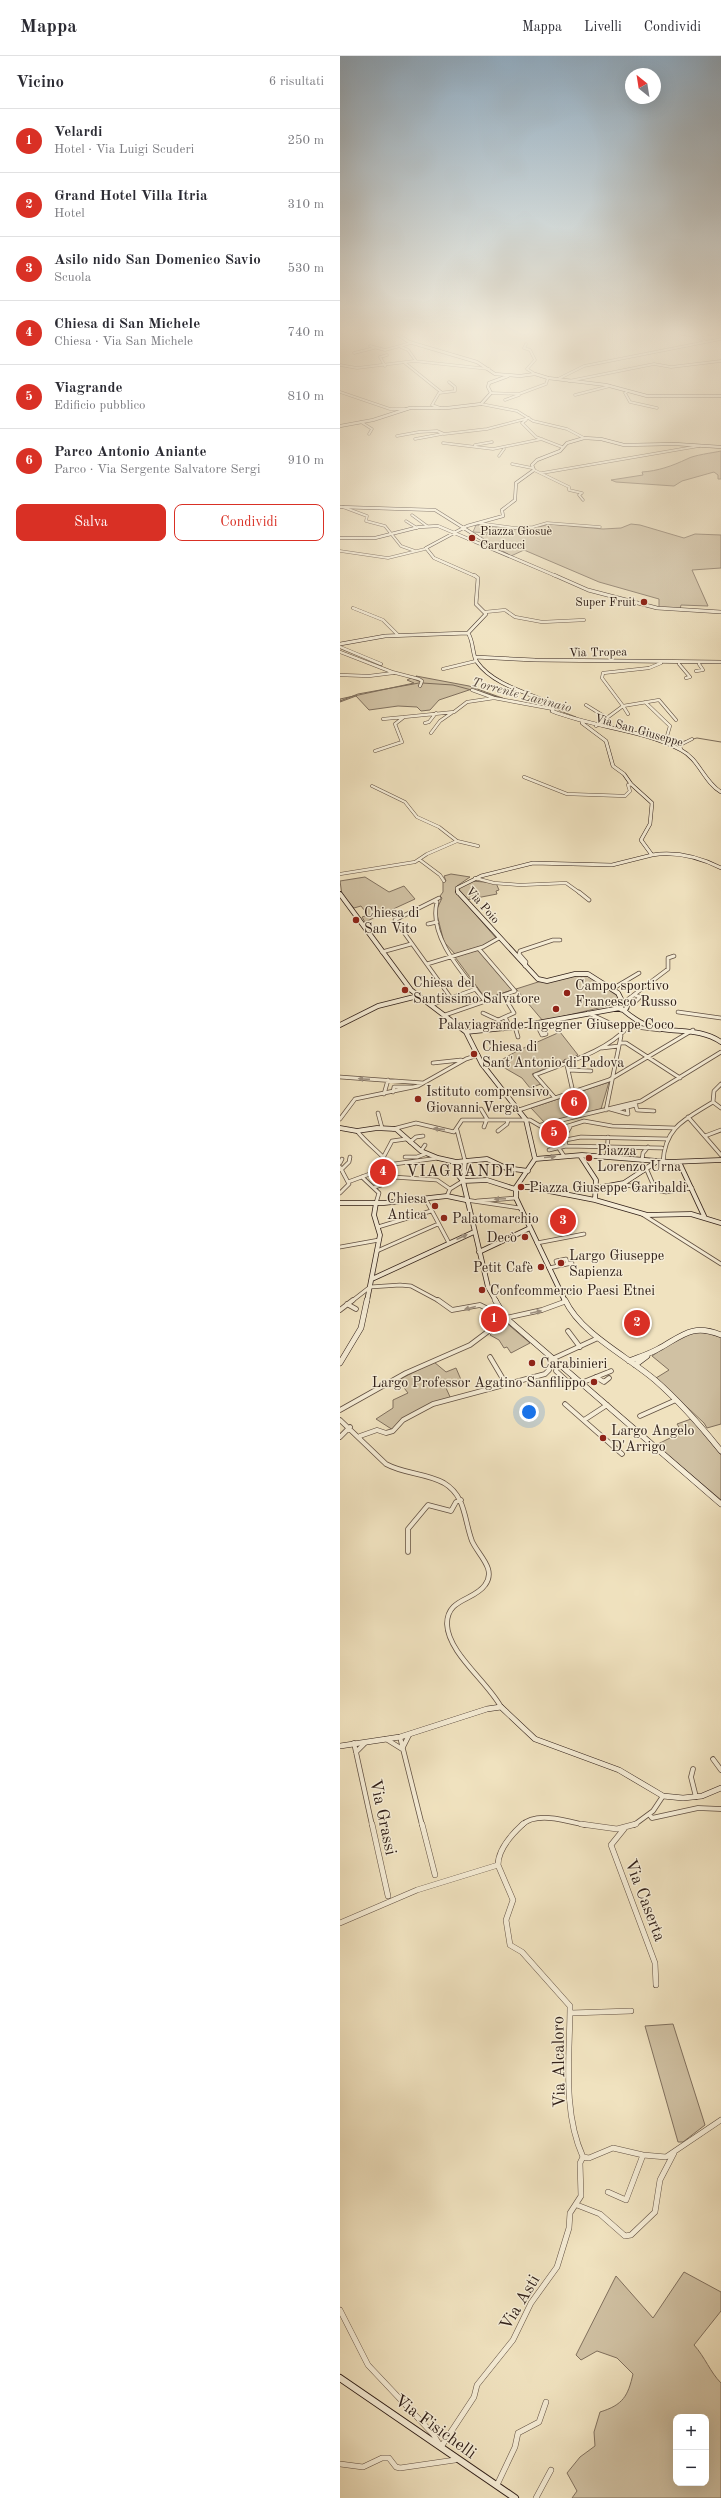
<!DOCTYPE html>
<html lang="it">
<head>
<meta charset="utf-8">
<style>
  body { margin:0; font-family:"Old Standard TT",serif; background:#f7f7f7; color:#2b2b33 }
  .controls { position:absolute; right:12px; bottom:12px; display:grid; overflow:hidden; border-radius:8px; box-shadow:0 4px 16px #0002 }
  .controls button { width:36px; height:36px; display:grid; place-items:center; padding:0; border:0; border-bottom:1px solid #e1e1e2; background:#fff; color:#2b2b33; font:20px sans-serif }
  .compass { position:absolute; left:285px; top:12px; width:36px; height:36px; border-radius:50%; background:#fff; box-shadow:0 4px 16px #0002; rotate:330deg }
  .you { position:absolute; left:189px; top:1356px; width:14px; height:14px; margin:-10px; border:3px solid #fff; border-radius:50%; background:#1a73e8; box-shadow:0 0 0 6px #1a73e833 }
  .badge { display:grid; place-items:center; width:26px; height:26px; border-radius:50%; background:#d93025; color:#fff; font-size:13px; font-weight:700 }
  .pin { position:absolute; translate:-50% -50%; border:2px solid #fff; box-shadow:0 1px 4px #0006 }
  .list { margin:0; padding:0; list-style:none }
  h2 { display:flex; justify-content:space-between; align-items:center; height:52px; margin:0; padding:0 16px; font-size:17px }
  h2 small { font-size:13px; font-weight:400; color:#7c7c81 }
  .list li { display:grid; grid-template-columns:26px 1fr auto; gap:12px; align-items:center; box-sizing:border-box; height:64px; padding:0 16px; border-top:1px solid #e1e1e2 }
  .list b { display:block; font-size:15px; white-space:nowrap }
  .list p { margin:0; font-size:13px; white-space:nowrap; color:#7c7c81 }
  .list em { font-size:13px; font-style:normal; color:#7c7c81 }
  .actions { display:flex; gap:8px; padding:12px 16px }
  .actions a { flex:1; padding:9px 0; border:1px solid #d93025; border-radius:8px; text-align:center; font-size:14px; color:#d93025 }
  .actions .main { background:#d93025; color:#fff }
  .map { position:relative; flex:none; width:381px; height:2442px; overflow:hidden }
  header { display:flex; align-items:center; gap:24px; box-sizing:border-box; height:56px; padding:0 20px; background:#fff; border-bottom:1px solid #e1e1e2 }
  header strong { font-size:19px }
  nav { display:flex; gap:22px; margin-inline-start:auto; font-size:14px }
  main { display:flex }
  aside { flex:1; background:#fff }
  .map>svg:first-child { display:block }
</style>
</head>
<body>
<header>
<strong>Mappa</strong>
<nav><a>Mappa</a><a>Livelli</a><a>Condividi</a></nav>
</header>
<main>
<aside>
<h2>Vicino<small>6 risultati</small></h2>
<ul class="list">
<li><span class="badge">1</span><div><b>Velardi</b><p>Hotel · Via Luigi Scuderi</p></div><em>250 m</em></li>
<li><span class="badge">2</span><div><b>Grand Hotel Villa Itria</b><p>Hotel</p></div><em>310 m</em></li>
<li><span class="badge">3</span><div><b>Asilo nido San Domenico Savio</b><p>Scuola</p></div><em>530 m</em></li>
<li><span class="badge">4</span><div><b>Chiesa di San Michele</b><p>Chiesa · Via San Michele</p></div><em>740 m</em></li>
<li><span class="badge">5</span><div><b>Viagrande</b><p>Edificio pubblico</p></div><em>810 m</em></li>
<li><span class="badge">6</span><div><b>Parco Antonio Aniante</b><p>Parco · Via Sergente Salvatore Sergi</p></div><em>910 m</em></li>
</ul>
<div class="actions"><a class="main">Salva</a><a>Condividi</a></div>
</aside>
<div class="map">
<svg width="381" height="2442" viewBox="0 0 381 2442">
  <rect width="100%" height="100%" fill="#f0e2bf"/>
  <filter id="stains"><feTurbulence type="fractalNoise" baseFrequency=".005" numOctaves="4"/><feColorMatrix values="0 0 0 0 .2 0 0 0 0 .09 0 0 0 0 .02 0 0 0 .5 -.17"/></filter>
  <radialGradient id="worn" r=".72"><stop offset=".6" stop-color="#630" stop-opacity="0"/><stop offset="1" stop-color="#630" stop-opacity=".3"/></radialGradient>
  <!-- green -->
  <path fill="#d0c1a3" stroke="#80705e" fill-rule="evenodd" d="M381,395V423H378V419L374,416L342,425L334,430L276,426L271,424L303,419L302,416C318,415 332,410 347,403C354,399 372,397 381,395Z
    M209,468L263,473L281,472L291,468L300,469L344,482L355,478L381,479V512L352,514L368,550L341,549L340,553L319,552V543L259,526L184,494L171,500L140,481L148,478L163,479L166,474L199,471Z
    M136,469L165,472L162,478L133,476Z
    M76,620L129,630L165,643L132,633L99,644L90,654L81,655L77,651L58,650L29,654L16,640L0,646V643L74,627L67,624L71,622L81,626L78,630L81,631L83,626Z
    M111,818L130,821L117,830L116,836L156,882L142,890L115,898L104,886L96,855L102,842L100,840L103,836V826L106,825L104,820Z
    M25,821L49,836L64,830L75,843L25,866L22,861L28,859L21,850L14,852L2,839L0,825Z
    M132,825L156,827L159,834L156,835L157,838L126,844L120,837L119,832Z
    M138,894L172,934L151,941L148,937L143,939L115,901Z
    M245,918L279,941L276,948L203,965L176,933L198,926Z
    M220,976L238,999L192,1018L201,1028L190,1032L182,1022L156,1007L177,995Z
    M269,1026L261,1053L205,1067L191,1052Z
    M164,1265L190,1287L171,1297L167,1291L164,1292L159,1284L150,1279L153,1276L151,1275Z
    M357,1275L381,1281V1368L367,1372L364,1367L316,1322L329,1314L312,1300L344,1278Z
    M94,1306L106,1316L116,1312L122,1326L106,1332L111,1343L76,1356L53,1374L36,1363L53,1352V1344L68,1337L58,1324Z
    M351,1363L381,1399V1444L316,1389L342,1376L337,1368Z
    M333,1968L365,2069L343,2086H338L305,1970Z
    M344,2216L381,2236V2255L354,2289C365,2301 370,2316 381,2327V2442H232L237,2435L227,2417L240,2401L255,2390L254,2376L260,2356C283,2349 288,2340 293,2318L277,2302L257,2295L241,2304L236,2299L276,2220L313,2262ZM336,2361H366V2427H336Z"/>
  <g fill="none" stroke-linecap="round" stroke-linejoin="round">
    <!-- stream -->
    <path stroke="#7d6d5b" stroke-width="1" d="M82,627L113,629L161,642
      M0,645L18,638L79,627
      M215,653L236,661
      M328,686L337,687L357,682L381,686"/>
    <!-- street-far4 casing -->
    <g stroke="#615042" stroke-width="3">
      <path id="street-far4" d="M317,274L356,280
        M343,274L350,278
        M366,286L356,280L381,277
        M186,288L184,292L190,294L195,304L187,313L195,318
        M30,290L45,294L71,287
        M61,291L68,294L76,305
        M14,297L34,292
        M65,307L101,336
        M0,309L17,312L74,305L149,313
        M45,310L40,301L47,299
        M218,323L244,310L381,283
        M229,325L314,308L331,311L381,305
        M288,335L285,337L290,346L317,352
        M0,336L50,353H67
        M151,337L179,338L206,328L208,322
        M235,339L270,330
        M165,344L179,339
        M141,348L177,355L193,365L227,373L244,382
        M100,352L92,349L99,337L115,335V331L109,326
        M186,364L182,367L196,381L222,391
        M21,366L32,373L29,378
        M57,380L79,376L97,375L104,378L147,373L189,362
        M75,383L102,378
        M103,387L153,393L202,383
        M135,389L152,386
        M159,400L164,393
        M172,408L192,412
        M194,414L229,431V434L242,437L239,439L243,444
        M202,417L359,390
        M3,451L27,460L26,465L45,470L61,490L75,495
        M72,459L87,470
        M66,465L77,472
        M138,467L175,472L193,471L207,467L260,471
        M128,483L137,480
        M0,495L48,502L85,493"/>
    </g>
    <!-- street-far3 casing -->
    <g stroke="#615042" stroke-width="3.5">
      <path id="street-far3" d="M13,552L43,564L58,579
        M145,556L165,554L175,561L202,566L244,564
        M0,591L41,608
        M0,596L52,616L79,623L82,625L80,630
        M339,608L350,621L346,622
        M103,613L136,605
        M356,615L363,614L359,608
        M0,619L29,620L53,617
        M132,634L154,642L213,653
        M305,646L330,670L327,680
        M246,649L267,662
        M288,658L283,650L319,644L336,664
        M43,663L64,661
        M85,667L89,666L96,657
        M256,670L283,650L262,622L263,617L309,612L321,607
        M91,677L100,665L113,656
        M341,694L340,689L352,683
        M35,695L62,686L55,668L64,661L114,656L127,646L154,642
        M184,721L227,738L285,740L290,735L288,729L291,728
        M117,785L138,790
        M80,804L100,819L104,825
        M0,818L75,806L87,798L117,785L99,771L77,761L65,746L32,730
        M135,822L154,827L180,829L226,827L240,837"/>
    </g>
    <!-- street-far2 casing -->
    <g stroke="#615042" stroke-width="4.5">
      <path id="street-far2" d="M239,836L249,844
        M99,842L55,864L111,942
        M94,845L97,846C88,882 124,918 145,945
        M88,868L97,866
        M42,896L71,888
        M87,908L143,891L159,882
        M185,910L186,906L179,898L180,895L213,884H220
        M272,933L299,917
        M295,939L300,941L295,946
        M283,947L328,913V902L334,900
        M91,949L136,933
        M338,956L381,962
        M143,957L158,964
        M248,957L272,968L320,974
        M105,959L175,935L139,893
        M165,961L169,969
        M196,967L202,979L206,978L204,966
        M175,971L178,981
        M163,973L158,964L174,957L168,947
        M280,987H286L340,1022
        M262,992L279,990
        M226,1005L233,1036
        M93,1007L121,1004
        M228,1014L251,1015
        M0,1021L83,1027
        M53,1036L54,1031H72
        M44,1038L48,1024
        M215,1042L195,1019C227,1006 264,997 288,971
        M373,1046L381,1052
        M295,1047L297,1054L314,1055
        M141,1053L147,1063L144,1071
        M270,1053L288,1058L287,1051
        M179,1054L269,1024L353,974
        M266,1054L281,980
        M275,1054L296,1049
        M38,1057L42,1072
        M348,1061L381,1099
        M0,1063L15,1043L78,1030L126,1003L138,999
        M201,1069L301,1045L381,996
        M53,1073L76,1067L114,1076L122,1064H190L207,1074L224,1100
        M117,1074L125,1105
        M17,1075C25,1085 34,1092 43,1101C47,1106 48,1114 53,1121L97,1124L110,1133
        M158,1075L167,1068L168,1064
        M209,1076L244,1065L272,1070L334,1072
        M365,1080L381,1074
        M70,1086L76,1081L83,1080
        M215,1086L241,1081L327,1083
        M226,1090L225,1080L230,1071
        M209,1094L226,1090L322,1092
        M81,1095L85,1089
        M44,1100L52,1085L66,1083
        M65,1101H77L85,1098
        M267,1101L268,1081
        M302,1104L303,1097L308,1091
        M323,1106C325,1070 346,1063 373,1046L374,1035L381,1028
        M0,1107L2,1103
        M47,1109L98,1102
        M0,1111L9,1128L0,1137
        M306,1112L316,1135
        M1,1114L9,1106L10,1101
        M22,1121L39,1137L36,1147
        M8,1126L46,1112
        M280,1128L326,1136L352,1132
        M35,1131L41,1129
        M222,1138L224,1132
        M107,1140L110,1133L123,1125
        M85,1142L109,1187
        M126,1144L180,1152
        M137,1145L176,1142
        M302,1158L381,1208
        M38,1171L91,1155
        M197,1187L244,1178
        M0,1191L39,1184
        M37,1195L98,1168
        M218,1210L216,1205L226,1203L228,1208
        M209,1212L232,1207
        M12,1245L30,1231L60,1229L71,1230L99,1245"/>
    </g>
    <!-- street-far1 casing -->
    <g stroke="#615042" stroke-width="5.5">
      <path id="street-far1" d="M98,1244L112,1254L140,1249L166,1262L202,1254L224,1246
        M7,1248L16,1253
        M0,1254L13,1244
        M228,1275L240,1291
        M150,1301L166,1328
        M218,1307L216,1315L228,1326L236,1323
        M256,1321L264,1326L269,1322
        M241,1327L271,1315
        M225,1348L282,1398
        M0,1354L66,1317L130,1289L166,1262
        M300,1360L336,1344
        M0,1364L46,1408C64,1418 86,1417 104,1427C126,1440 124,1464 132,1485C138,1499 157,1513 145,1529C134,1545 107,1542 107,1568C108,1597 147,1625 161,1651
        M244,1364L267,1349
        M20,1380L37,1374L46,1377L53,1375L63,1364L93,1348L205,1318L209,1314L210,1304L258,1282
        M0,1381L10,1371
        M68,1496V1473L88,1449L111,1455L116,1446L121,1444
        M60,1681L82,1769
        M46,1683L62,1693L69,1679
        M14,1687L32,1769
        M16,1696L25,1687
        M373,1703L381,1714
        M353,1713L351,1721L356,1741
        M309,1758L312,1762L358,1752L381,1753
        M182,1769C196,1755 228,1765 245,1769
        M294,1769L313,1755L323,1740"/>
    </g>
    <!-- street casing -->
    <g stroke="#615042" stroke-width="6">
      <path id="street" d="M32,1768L48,1840
        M82,1768L95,1819
        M183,1768C172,1778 158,1793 158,1809L173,1844L166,1864L170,1889L182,1896L230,1950C230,1999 222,2055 243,2101
        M241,1768L277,1773L296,1768
        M284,1773L271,1789L315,1907L316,1929
        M0,1867L77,1834L158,1809
        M231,1957L291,1955
        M243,2101L249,2102L273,2092L303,2099L326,2101L381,2064
        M268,2136L286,2144L303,2099
        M237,2149L260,2158L285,2180L291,2179L315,2156L320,2124L334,2097
        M0,2254L28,2309L93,2378L101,2391L134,2341L137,2329L173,2284L191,2247L217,2211L229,2172L230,2157L241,2140L240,2107L243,2101
        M0,2408L23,2411L42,2402H49L56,2411L60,2412L115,2404
        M157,2429L175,2391L178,2377L199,2366L206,2346
        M196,2442L211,2414"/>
    </g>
    <!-- secondary-far4 casing -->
    <g stroke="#312019" stroke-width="3.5">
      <path id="secondary-far4" d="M51,274L69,286L137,306L155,318L180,320L195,318L208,322L266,329L307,340H381
        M0,370L33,364L70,352H107L141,348L151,337L148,331L149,327L168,320
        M0,451L95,454L154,491
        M0,482H35L79,471L98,470L216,520
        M135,520L94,502L86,492L127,470L163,460L162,454L175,444L176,427L194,414L192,409L197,404L220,395L227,387L244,382L261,383L284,389L335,388L381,391"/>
    </g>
    <!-- secondary-far3 casing -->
    <g stroke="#312019" stroke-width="4">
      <path id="secondary-far3" d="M214,519L248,534L317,552L381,556
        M128,577L146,558L136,548L138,522L134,519
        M0,588L45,580L128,577C134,586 132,599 137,606C153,629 189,637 213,648L215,650L212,655C254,672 302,673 341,694C359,703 364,726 381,736
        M135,601L195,604L381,606
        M242,667L266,685L273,710L284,718L291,728L312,747L310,768L301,784L312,799C337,795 359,801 381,812
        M118,837L117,832L141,820L193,807L272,809L312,799"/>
    </g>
    <!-- secondary-far2 casing -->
    <g stroke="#312019" stroke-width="5.5">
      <path id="secondary-far2" d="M118,836L198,923L207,925L235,918H248L278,937L283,947
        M0,838L71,934L126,976L142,1008L186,1064L195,1103L176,1131V1142L225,1245
        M279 950a4 4 0 1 1 8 0a4 4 0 1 1-8 0Z
        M281,952C291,961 302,969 315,972C339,977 360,972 381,986
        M0,969L38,950L78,940
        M126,976L175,971L280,952
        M0,1072L17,1075L37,1072L56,1073L81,1095L98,1102L116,1106L147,1103L166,1112L188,1115
        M241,1101L256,1124L255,1144
        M195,1103L242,1099L330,1106L381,1104
        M116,1106L119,1120L123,1125L148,1231L156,1245
        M339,1106L365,1162
        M123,1125L147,1124L175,1133
        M123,1125L125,1105
        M176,1131H202L209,1135L255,1144L307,1159L351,1158L381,1167
        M257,1132L284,1127L316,1106
        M0,1147H44L107,1140L126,1144
        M139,1196L190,1172
        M32,1223L134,1176
        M27,1245L40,1179L34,1159L36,1147"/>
    </g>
    <!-- secondary-far1 casing -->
    <g stroke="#312019" stroke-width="6">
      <path id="secondary-far1" d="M155,1244L166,1262L381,1448
        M225,1244C241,1278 287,1300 315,1324C339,1345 361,1370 381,1395
        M289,1305C299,1301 309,1298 318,1293C342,1280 352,1267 381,1279
        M0,1307L21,1272L27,1244
        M295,1309L307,1300
        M0,1690L60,1681L147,1653L161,1651L195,1683L279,1714L323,1740L343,1742L362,1740L381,1732"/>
    </g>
    <!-- secondary casing -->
    <g stroke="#312019" stroke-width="8">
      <path id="secondary" d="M0,2322L175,2442"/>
    </g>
    <!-- street-far4 -->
    <use href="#street-far4" stroke="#f5ecd5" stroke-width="2"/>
    <!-- street-far3 -->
    <use href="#street-far3" stroke="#f5ecd5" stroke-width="2.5"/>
    <!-- street-far2 -->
    <use href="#street-far2" stroke="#f5ecd5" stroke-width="3"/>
    <!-- street-far1 -->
    <use href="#street-far1" stroke="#f5ecd5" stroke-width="4"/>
    <!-- street -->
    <use href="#street" stroke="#f5ecd5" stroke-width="5"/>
    <!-- secondary-far4 -->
    <use href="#secondary-far4" stroke="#f5ecd5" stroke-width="2.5"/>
    <!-- secondary-far3 -->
    <use href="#secondary-far3" stroke="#f5ecd5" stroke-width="3"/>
    <!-- secondary-far2 -->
    <use href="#secondary-far2" stroke="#f5ecd5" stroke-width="4"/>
    <!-- secondary-far1 -->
    <use href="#secondary-far1" stroke="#f5ecd5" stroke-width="5"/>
    <!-- secondary -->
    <use href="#secondary" stroke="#f5ecd5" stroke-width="6"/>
  </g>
  <!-- one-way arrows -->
  <defs><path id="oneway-solid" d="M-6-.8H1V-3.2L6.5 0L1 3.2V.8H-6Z"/></defs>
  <g fill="#9d9080">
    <use href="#oneway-solid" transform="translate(24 1023) rotate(-176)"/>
    <use href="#oneway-solid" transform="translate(99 1073) rotate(-174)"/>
    <use href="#oneway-solid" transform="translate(210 1101) rotate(-5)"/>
    <use href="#oneway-solid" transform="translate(160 1143) rotate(178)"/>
    <use href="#oneway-solid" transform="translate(122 1181) rotate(-24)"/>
    <use href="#oneway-solid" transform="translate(130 1252) rotate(166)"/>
    <use href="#oneway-solid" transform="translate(196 1256) rotate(-12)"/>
  </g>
  <!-- sky -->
  <linearGradient id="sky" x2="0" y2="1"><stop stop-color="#91acc1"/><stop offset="0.45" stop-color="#f8f2e2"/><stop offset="1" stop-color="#f8f2e2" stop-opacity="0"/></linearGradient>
  <rect width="381" height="615" fill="url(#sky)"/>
  <!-- markers -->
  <g fill="#8f2418" stroke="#f5ecd5" stroke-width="1.5">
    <circle cx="132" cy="482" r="4"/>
    <circle cx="304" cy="546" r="4"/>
    <circle cx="16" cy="864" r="4"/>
    <circle cx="65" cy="934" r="4"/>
    <circle cx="227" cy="937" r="4"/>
    <circle cx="216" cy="953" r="4"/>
    <circle cx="134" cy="998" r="4"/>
    <circle cx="78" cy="1043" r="4"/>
    <circle cx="249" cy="1102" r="4"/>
    <circle cx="181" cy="1131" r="4"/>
    <circle cx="95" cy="1150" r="4"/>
    <circle cx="104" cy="1162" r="4"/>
    <circle cx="185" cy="1181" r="4"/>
    <circle cx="221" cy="1207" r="4"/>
    <circle cx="201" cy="1211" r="4"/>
    <circle cx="142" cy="1234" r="4"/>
    <circle cx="192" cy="1307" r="4"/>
    <circle cx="254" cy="1326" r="4"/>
    <circle cx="263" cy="1382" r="4"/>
  </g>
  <g text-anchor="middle" stroke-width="3" stroke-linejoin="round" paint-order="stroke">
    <!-- far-poi labels -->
    <g font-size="12" fill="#312019" stroke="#f5ecd5" text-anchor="start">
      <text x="140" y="479">Piazza Giosuè<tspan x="140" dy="14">Carducci</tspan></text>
      <text x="296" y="550" text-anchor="end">Super Fruit</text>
    </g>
    <!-- far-street labels -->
    <g font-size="12" fill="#312019" stroke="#f5ecd5">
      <text transform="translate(258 596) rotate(-1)" y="4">Via Tropea</text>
      <text transform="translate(299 674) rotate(16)" y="4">Via San Giuseppe</text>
      <text transform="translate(143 849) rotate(49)" y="4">Via Poio</text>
    </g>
    <!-- far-water labels -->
    <g font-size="13" font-style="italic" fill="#5d4d40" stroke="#f5ecd5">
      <text transform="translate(182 638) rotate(15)" y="5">Torrente Lavinaio</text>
    </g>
    <!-- poi labels -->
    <g font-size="14" fill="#312019" stroke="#f5ecd5" text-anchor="start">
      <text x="24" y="861">Chiesa di<tspan x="24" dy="16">San Vito</tspan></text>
      <text x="73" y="931">Chiesa del<tspan x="73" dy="16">Santissimo Salvatore</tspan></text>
      <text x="235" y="934">Campo sportivo<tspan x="235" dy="16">Francesco Russo</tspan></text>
      <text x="216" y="973" text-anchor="middle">Palaviagrande Ingegner Giuseppe Coco</text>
      <text x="142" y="995">Chiesa di<tspan x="142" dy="16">Sant'Antonio di Padova</tspan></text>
      <text x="86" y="1040">Istituto comprensivo<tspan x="86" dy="16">Giovanni Verga</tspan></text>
      <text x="257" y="1099">Piazza<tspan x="257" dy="16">Lorenzo Urna</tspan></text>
      <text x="189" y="1136">Piazza Giuseppe Garibaldi</text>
      <text x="87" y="1147" text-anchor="end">Chiesa<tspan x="87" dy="16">Antica</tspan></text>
      <text x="112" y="1167">Palatomarchio</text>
      <text x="177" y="1186" text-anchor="end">Decò</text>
      <text x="229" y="1204">Largo Giuseppe<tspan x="229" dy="16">Sapienza</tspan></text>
      <text x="193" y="1216" text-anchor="end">Petit Cafè</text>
      <text x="150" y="1239">Confcommercio Paesi Etnei</text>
      <text x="200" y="1312">Carabinieri</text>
      <text x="246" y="1331" text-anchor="end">Largo Professor Agatino Sanfilippo</text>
      <text x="271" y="1379">Largo Angelo<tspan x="271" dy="16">D'Arrigo</tspan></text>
    </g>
    <!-- quarter labels -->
    <g font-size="16" letter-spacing="1" fill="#312019" stroke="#f5ecd5">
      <text x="121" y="1120">VIAGRANDE</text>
    </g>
    <!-- near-street labels -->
    <g font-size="17" fill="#312019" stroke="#f5ecd5">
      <text transform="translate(44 1761) rotate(78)" y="6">Via Grassi</text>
      <text transform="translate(306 1844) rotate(69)" y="6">Via Caserta</text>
      <text transform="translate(218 2006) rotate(-91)" y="6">Via Alcaloro</text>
      <text transform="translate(179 2246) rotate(-59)" y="6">Via Asti</text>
      <text transform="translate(96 2370) rotate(36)" y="6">Via Fisichelli</text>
    </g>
  </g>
  <rect width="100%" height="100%" filter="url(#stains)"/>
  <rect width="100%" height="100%" fill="url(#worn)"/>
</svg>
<div class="controls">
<button>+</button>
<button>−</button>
</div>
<svg class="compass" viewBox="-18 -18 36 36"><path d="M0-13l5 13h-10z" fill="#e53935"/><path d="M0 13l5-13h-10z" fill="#7c7c81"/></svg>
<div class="you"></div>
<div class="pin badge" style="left:154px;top:1263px">1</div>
<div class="pin badge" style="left:297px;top:1267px">2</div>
<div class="pin badge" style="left:223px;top:1165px">3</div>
<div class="pin badge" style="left:43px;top:1116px">4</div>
<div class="pin badge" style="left:214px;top:1077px">5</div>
<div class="pin badge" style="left:234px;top:1047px">6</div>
</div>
</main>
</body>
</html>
